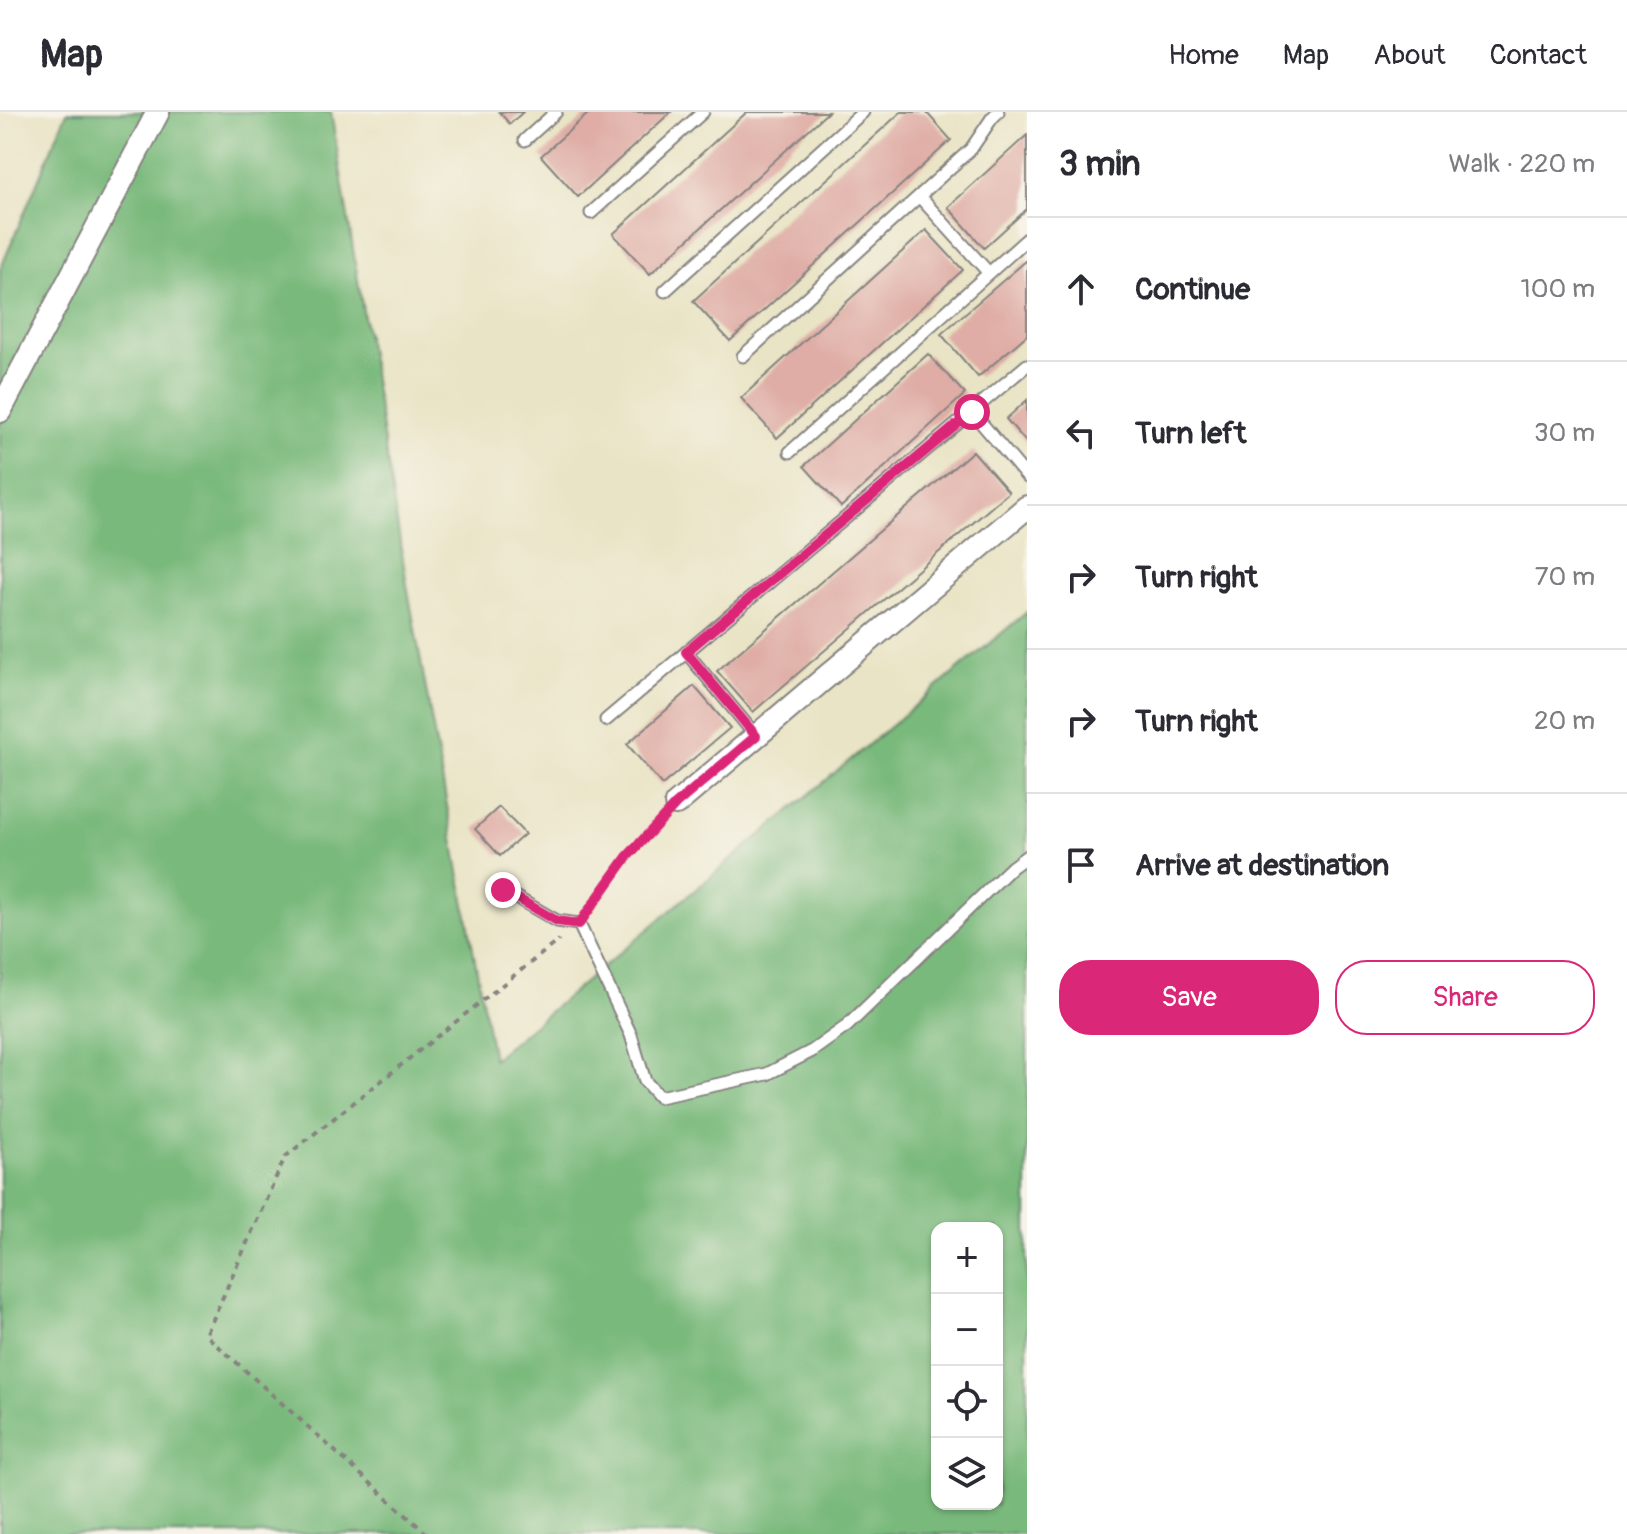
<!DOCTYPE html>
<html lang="en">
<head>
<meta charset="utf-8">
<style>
  body { margin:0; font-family:Pangolin,sans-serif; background:#f2f2f3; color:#2b2b33 }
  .controls { position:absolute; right:24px; bottom:24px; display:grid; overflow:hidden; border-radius:16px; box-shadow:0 2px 6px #0004 }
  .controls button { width:72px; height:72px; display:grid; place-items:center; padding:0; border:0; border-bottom:2px solid #e1e1e2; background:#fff; color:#2b2b33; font:40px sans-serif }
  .stop { position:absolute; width:24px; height:24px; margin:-18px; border:6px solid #db2777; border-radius:50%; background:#fff }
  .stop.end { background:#db2777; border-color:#fff; box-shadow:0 2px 8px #0008 }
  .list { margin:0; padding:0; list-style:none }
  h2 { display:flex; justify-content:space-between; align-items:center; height:104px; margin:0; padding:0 32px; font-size:34px }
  h2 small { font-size:26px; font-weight:400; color:#7c7c81 }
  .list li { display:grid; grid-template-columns:52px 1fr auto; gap:24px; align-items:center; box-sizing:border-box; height:144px; padding:0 32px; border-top:2px solid #e1e1e2 }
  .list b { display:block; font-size:30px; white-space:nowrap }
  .list em { font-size:26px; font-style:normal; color:#7c7c81 }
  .actions { display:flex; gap:16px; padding:24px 32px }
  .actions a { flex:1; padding:18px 0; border:2px solid #db2777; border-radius:32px; text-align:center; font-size:28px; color:#db2777 }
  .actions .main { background:#db2777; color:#fff }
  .icon { flex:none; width:44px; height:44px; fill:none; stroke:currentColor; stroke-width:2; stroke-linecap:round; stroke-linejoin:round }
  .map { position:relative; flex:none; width:1027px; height:1422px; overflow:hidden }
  header { display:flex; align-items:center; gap:48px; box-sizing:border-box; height:112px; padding:0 40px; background:#fff; border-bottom:2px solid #e1e1e2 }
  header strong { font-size:38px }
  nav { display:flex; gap:44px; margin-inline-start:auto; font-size:28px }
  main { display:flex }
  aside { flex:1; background:#fff }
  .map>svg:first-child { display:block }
</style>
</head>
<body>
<header>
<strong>Map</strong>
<nav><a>Home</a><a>Map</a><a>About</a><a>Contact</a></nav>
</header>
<main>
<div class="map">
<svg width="1027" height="1422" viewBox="0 0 1027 1422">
  <rect width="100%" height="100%" fill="#f7f3e8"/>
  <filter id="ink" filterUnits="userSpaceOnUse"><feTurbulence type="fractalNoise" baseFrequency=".0125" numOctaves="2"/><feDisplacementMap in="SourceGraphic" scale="16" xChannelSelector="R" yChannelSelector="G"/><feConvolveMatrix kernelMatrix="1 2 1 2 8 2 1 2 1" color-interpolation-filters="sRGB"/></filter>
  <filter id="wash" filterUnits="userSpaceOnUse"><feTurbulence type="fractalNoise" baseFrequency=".006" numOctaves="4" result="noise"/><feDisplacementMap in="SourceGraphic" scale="32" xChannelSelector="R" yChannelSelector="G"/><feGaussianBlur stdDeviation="1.8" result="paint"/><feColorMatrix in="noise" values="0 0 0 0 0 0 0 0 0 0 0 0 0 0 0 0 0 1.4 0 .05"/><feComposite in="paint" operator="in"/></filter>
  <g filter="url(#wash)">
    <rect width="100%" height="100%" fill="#e9e4c5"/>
    <!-- forest -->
    <path fill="#79b97b" stroke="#4e6e5b" stroke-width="2" fill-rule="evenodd" d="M67,0H331L407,473L493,947L1027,500V1422H0V158ZM937,1116H997V1392H937Z"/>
    <g id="blocks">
      <!-- building -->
      <path fill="#dfada6" d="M499,0H523L510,12Z
        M590,0H671L578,85L541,44Z
        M747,0H828L650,162L613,122Z
        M901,0H926L951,28L730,229L693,189Z
        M1027,23V97L984,136L948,95Z
        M926,118L963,158L777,326L741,286Z
        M1027,148V223L978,265L941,222Z
        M928,242L965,282L841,395L804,354Z
        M1027,288V331L1006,307Z
        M973,339L1009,380L753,600L717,559Z
        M694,574L730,616L662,673L627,632Z
        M499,695L525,722L500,744L475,717Z"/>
    </g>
  </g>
  <g filter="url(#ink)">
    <use href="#blocks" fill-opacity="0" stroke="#868380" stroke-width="2"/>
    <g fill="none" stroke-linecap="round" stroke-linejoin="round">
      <!-- service casing -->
      <g stroke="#868380" stroke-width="15">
        <path id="service" d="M525,28L556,0
          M919,84L988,160
          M591,101L703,0
          M665,179L863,0
          M743,244L971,37L992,6L998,0
          M972,300L1027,365
          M790,340L1027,127
          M686,540L756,624
          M606,608L1027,253
          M503,778L557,809L579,812L631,923L645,969L659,985L767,962L812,939L847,914L1012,755L1027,744"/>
      </g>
      <!-- minor casing -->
      <g stroke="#868380" stroke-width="26">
        <path id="minor" d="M0,299L158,0
          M676,692L1027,395"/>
      </g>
      <!-- path -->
      <path stroke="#868380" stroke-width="4" stroke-dasharray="6 6" stroke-linecap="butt" d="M588,799L627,745L662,707
        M427,1422L206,1223L285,1045L559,828"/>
      <!-- service -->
      <use href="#service" stroke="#fff" stroke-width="11"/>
      <!-- minor -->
      <use href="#minor" stroke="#fff" stroke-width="22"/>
    </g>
  </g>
  <g fill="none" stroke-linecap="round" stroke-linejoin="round" filter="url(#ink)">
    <!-- route -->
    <path stroke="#db2777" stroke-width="10" d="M503,778L557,809L579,812L627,745L676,692L756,624L686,540L972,300"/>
  </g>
</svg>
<div class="controls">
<button>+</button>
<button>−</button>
<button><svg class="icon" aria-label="locate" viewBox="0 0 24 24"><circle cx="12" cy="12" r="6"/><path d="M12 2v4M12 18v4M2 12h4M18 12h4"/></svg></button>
<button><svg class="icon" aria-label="layers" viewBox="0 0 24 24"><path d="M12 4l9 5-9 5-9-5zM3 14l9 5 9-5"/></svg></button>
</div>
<div class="stop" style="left:972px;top:300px"></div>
<div class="stop end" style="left:503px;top:778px"></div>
</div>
<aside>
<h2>3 min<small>Walk · 220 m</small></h2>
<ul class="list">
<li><svg class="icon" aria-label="ahead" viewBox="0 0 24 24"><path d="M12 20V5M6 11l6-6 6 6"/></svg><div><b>Continue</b></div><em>100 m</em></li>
<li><svg class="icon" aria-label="left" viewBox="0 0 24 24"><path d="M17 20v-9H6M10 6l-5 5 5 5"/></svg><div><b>Turn left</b></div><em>30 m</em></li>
<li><svg class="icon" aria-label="right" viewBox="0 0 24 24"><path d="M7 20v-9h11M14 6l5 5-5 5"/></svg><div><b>Turn right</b></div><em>70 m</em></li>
<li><svg class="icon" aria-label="right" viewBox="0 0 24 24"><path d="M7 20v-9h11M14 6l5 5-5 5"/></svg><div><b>Turn right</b></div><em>20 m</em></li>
<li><svg class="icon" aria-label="arrive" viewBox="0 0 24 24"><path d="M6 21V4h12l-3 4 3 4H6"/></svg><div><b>Arrive at destination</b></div></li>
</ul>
<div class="actions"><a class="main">Save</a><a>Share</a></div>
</aside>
</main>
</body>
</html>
